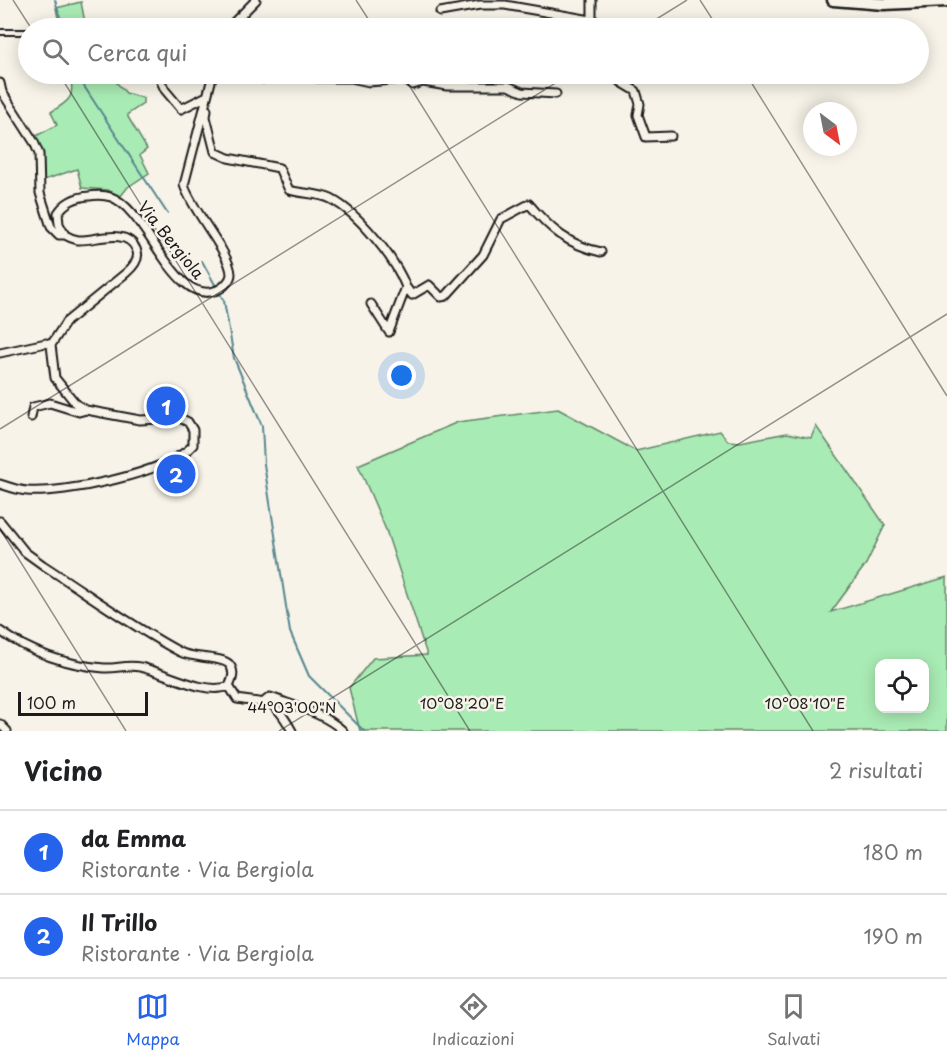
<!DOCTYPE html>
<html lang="it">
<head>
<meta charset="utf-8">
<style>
  body { margin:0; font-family:"Playpen Sans",sans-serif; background:#f2f2f2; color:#202124 }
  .controls { position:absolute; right:18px; bottom:18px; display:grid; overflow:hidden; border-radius:12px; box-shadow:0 3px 15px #0003 }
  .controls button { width:54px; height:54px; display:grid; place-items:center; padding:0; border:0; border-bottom:2px solid #e0e0e0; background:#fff; color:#202124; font:30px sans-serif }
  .compass { position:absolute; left:803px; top:102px; width:54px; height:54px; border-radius:50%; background:#fff; box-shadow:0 3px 15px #0003; rotate:148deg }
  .scale { position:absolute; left:18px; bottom:15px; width:130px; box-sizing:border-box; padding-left:6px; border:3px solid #1c1c1c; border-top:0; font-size:16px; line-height:21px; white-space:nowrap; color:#1c1c1c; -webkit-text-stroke:4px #f7f3e8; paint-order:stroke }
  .you { position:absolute; left:402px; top:376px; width:21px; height:21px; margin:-15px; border:4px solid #fff; border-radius:50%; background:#1a73e8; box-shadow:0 0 0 9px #1a73e833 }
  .badge { display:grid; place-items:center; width:39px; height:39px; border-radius:50%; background:#2563eb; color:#fff; font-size:20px; font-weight:700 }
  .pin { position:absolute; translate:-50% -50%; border:3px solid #fff; box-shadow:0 2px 6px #0006 }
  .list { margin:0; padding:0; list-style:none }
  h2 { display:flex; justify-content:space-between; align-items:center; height:78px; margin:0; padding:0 24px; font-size:26px }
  h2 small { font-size:20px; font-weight:400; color:#757577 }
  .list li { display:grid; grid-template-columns:39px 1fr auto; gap:18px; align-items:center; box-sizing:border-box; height:84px; padding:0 24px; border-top:2px solid #e0e0e0 }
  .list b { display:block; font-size:22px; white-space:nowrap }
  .list p { margin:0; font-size:20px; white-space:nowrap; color:#757577 }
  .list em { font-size:20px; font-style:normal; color:#757577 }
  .icon { flex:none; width:33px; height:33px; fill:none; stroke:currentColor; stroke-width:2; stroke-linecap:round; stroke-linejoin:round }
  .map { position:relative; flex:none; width:947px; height:731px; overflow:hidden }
  .search { position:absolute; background:#fff; box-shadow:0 3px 15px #0003; left:18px; right:18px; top:18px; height:66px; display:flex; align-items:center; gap:15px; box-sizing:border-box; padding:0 21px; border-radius:33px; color:#757577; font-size:22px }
  .sheet { height:246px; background:#fff }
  nav { display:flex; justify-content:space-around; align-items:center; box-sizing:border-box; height:84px; border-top:2px solid #e0e0e0; background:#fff; font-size:16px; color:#757577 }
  nav a { display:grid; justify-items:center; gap:3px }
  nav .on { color:#2563eb }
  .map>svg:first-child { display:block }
</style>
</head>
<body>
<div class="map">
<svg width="947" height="731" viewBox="0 0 947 731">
  <rect width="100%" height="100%" fill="#f7f3e8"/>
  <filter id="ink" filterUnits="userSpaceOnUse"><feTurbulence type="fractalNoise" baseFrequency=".0167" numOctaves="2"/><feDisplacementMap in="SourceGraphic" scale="12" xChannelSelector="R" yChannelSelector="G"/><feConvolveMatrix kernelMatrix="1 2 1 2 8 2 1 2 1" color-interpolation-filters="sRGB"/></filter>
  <g filter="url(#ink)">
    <!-- green -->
    <path fill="#a9ebb4" stroke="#628468" stroke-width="1.5" fill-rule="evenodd" d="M81,2L86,28H60L56,8Z
      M70,74H109L126,93L143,98V104L128,114V117L147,149L140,155L149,173L128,187L120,197L108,190L82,188L77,169L44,180L40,147L36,136L57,125L51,112C71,100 75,97 70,74Z
      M558,409L636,451L720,431L728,441L740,442L787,433L811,438L816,426L885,525L866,564L831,612L947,577V731H360L349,688L373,658L427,655L386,530L358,465L458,422ZM880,664H924V708H880Z"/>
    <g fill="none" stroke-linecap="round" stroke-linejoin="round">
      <!-- stream -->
      <path stroke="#578690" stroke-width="2" d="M55,0L63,28
        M76,74L167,213
        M202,261L224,301L234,358L262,426L264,464L290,632L309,676L364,731"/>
      <!-- service casing -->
      <g stroke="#1c1c1c" stroke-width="8">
        <path id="service" d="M0,32H28"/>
      </g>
      <!-- minor casing -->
      <g stroke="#1c1c1c" stroke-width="11">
        <path id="minor" d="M592,0V28
          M440,12L480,5H505L591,20
          M228,28L256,0
          M248,74L263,79L270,74
          M307,74L317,78H351L369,82L403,79L413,85L423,82L447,86H508L522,92L556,94
          M616,74L621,82L636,91L640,104L638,115L646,137L671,136
          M158,75L165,90L181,109L207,96
          M0,83L2,92L34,142L39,154L40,193L51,227L59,235H65
          M207,110L206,117L215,152L228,158L279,168L289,190C302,194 319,193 331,199C358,213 395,258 406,287L389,332L371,304
          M406,287L412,295L429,285L441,297L446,296L483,255L501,219L529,204C550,229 568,245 601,252
          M0,353L46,343L51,345
          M31,417L33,407L50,403L79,412L86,410
          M0,484C9,487 17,490 27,491C63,494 169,473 193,445V430L188,422L180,418L140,420L86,410L76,404L55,378L51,345L66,322L126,273C133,267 141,258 136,249C127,227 95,241 78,240C73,239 70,238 65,235L59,224L58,213C65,202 76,197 89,196C95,195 105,195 111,197C148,209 176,315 221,288C225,286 231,279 231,274C230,252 192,211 184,185L213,74
          M0,521L25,552L43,565C88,594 133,627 180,652C193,659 221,656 229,664C235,671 233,679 229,686C205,696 165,672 140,667C127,664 116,669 104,668C67,665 30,652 0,631
          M229,686L237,699C272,705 273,697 292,731
          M265,701L270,697C294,706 324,713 343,731
          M0,724L7,731"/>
      </g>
      <!-- secondary casing -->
      <g stroke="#1c1c1c" stroke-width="15">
        <path id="secondary" d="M833,0L884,4L947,1"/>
      </g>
      <!-- service -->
      <use href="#service" stroke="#f7f3e8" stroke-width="4"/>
      <!-- minor -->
      <use href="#minor" stroke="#f7f3e8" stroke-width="7"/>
      <!-- secondary -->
      <use href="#secondary" stroke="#f7f3e8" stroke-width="10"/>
    </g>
  </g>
  <!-- ticks -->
  <path fill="none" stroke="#1c1c1c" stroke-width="1.5" stroke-opacity="0.45" d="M13,0L31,28M356,0L374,28M700,0L718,28M642,28L687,0M59,74L470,731M402,74L813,731M746,74L947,396M0,429L570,74M0,529L126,731M279,731L947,314"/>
  <g text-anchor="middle" stroke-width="5" stroke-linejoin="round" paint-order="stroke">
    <!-- street labels -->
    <g font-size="16" fill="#1c1c1c" stroke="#f7f3e8">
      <text transform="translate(171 240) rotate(51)" y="6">Via Bergiola</text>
    </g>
  </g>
  <g font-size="15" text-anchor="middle" fill="#1c1c1c" stroke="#f7f3e8" stroke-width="5" stroke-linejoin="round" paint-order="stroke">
    <text x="462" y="709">10°08'20"E</text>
    <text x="805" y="709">10°08'10"E</text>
    <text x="292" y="713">44°03'00"N</text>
  </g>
</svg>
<div class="controls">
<button><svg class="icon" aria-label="locate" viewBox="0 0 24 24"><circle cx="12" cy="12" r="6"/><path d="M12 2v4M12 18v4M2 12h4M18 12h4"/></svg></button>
</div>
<svg class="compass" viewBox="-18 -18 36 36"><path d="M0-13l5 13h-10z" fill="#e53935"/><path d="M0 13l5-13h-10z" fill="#757577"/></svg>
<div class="scale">100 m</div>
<div class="you"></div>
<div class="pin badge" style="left:166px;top:406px">1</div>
<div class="pin badge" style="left:176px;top:474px">2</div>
<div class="search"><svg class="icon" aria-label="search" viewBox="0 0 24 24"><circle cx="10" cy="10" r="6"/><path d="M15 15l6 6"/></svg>Cerca qui</div>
</div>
<section class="sheet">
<h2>Vicino<small>2 risultati</small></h2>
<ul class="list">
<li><span class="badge">1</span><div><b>da Emma</b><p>Ristorante · Via Bergiola</p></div><em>180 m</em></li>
<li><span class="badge">2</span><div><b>Il Trillo</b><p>Ristorante · Via Bergiola</p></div><em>190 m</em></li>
</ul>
</section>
<nav>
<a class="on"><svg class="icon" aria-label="map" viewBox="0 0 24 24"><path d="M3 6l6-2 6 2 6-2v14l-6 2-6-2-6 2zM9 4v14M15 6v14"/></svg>Mappa</a>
<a><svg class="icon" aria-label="directions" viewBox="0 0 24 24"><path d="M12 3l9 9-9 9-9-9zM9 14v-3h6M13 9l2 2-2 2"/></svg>Indicazioni</a>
<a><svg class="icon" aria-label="saved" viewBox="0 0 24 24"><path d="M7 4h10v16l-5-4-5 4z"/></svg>Salvati</a>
</nav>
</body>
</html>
